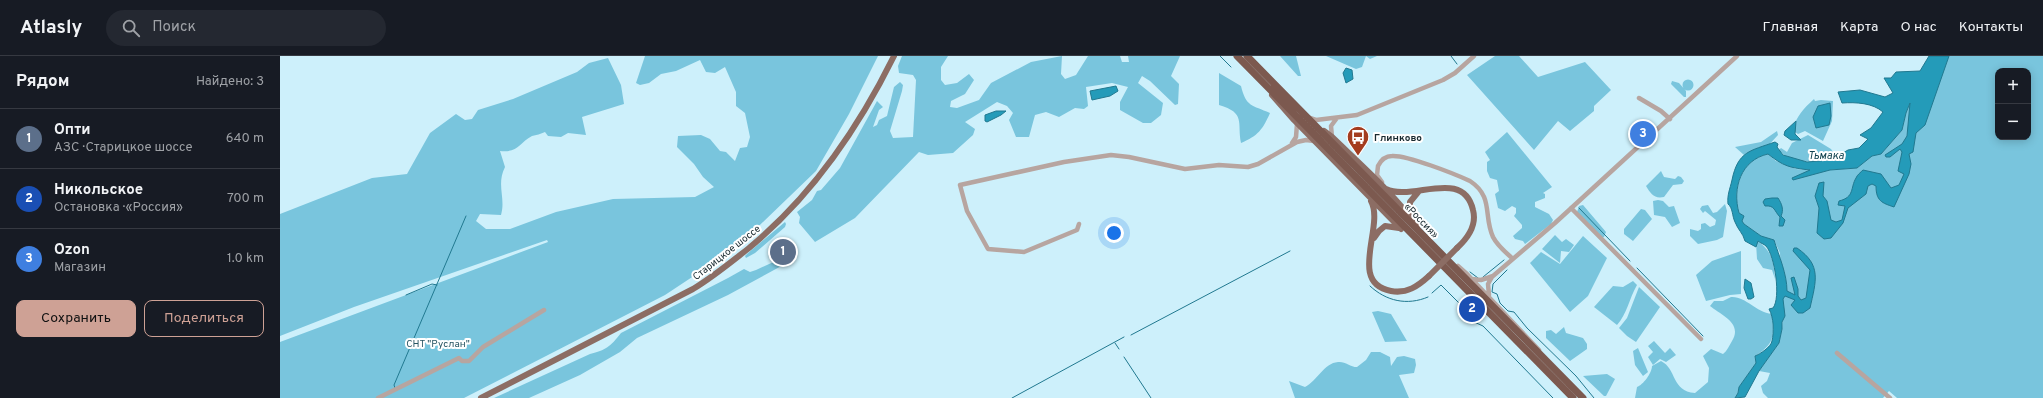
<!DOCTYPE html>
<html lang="ru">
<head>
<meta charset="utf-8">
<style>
  body { margin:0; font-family:Overpass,sans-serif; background:#242831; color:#f1f3f6 }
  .controls { position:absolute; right:12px; top:12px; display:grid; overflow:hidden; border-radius:8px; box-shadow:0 2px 10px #0003 }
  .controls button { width:36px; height:36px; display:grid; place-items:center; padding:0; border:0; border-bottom:1px solid #363941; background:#171b24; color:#f1f3f6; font:20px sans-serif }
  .you { position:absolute; left:834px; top:177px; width:14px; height:14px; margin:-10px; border:3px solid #fff; border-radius:50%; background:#1a73e8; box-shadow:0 0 0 6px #1a73e833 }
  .badge { display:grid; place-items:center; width:26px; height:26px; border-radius:50%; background:#cea195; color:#fff; font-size:13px; font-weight:700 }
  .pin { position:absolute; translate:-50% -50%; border:2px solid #fff; box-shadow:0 1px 4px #0006 }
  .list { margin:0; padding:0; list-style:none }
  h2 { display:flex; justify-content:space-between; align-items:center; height:52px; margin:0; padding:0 16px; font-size:17px }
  h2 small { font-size:13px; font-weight:400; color:#9ea1a6 }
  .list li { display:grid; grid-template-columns:26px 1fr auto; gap:12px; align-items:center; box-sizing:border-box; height:60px; padding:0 16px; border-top:1px solid #363941 }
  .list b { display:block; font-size:15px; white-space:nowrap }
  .list p { margin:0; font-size:13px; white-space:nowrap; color:#9ea1a6 }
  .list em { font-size:13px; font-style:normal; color:#9ea1a6 }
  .actions { display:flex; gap:8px; padding:12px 16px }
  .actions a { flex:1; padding:9px 0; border:1px solid #cea195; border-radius:8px; text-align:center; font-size:14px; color:#cea195 }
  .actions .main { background:#cea195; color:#111 }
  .icon { flex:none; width:22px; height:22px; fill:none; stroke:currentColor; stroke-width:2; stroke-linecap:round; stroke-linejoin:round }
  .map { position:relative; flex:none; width:1763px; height:342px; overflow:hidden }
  header { display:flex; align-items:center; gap:24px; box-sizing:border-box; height:56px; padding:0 20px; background:#171b24; border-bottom:1px solid #363941 }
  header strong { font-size:19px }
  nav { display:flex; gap:22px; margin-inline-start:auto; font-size:14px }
  .search { width:280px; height:36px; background:#242831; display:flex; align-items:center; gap:10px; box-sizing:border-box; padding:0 14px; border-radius:22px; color:#9ea1a6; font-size:15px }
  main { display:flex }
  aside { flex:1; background:#171b24 }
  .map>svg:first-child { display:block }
</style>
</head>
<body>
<header>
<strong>Atlasly</strong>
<div class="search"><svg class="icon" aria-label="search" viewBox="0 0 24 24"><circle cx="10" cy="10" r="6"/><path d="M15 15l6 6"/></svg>Поиск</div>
<nav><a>Главная</a><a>Карта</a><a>О нас</a><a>Контакты</a></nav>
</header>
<main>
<aside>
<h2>Рядом<small>Найдено: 3</small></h2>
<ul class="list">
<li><span class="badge" style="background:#5c6f8a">1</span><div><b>Опти</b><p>АЗС · Старицкое шоссе</p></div><em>640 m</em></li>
<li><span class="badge" style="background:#1a4fb4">2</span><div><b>Никольское</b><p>Остановка · «Россия»</p></div><em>700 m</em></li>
<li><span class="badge" style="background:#3f7fe0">3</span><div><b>Ozon</b><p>Магазин</p></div><em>1.0 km</em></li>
</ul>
<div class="actions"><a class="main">Сохранить</a><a>Поделиться</a></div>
</aside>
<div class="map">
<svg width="1763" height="342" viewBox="0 0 1763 342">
  <rect width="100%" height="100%" fill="#cdf0fb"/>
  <!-- green -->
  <path fill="#79c5dd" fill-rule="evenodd" d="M365,0H598L569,58L536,115L456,192L385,239L184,342H0V286L268,186L267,184L74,251L0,280V158L92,122L127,118L150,77L176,58L185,64L192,63L198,54L233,43L297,16L309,7L328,2L341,29L344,48L302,61L306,79L288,77L281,81L268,80L265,76C261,78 256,79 252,80C239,87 238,97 220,95L225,111C216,129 226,142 221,159L200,158L196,165L206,173H230L276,156L333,143L415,141L434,131L423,121L414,108L397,91L398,80L421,79L430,83L440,95L446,96L455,105L460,92L467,91L470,81L465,57L456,50V36L445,11L435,17L426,16L420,4L396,15L381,18L369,27L360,29L356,27Z
    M622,0H668L661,11V24L665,29L677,27L689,18L694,24L685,38L671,45L670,51L677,52L699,44L711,27L751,6L782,0L781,18L785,23L796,19L808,0H840L842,6H849L848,0H900L891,20L899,28L898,48L895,49L870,25L862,20L858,27L883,47L881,59L871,67H863L840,54V46L848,31L832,27L806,31L808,50L804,53L795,52L779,61L766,56L755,59L749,81H736L729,64L733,57L727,50L717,46L685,66L695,73L693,79L673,97L648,99L639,96L575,162L535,186L519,167L520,161L517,156L532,144L537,135L541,134L560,112L597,45L603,51L599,54L593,71L597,69L599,64L607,60L614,31L620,26L623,29L622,35L610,75L613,82L633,81L636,24L633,19L619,17L618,10Z
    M1000,0H1016L1021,20H1018Z
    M1046,0H1097L1090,3L1086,0L1082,11L1076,13Z
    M1215,0H1239L1258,21L1305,6L1331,34L1314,50V55L1290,75L1278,65L1254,94L1187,19Z
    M1664,0H1763V342H1617L1609,335L1603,342H1488L1483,337L1481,330L1487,325L1490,317L1479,315L1499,287L1502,273L1503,256L1500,197L1494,184L1481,180L1464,168L1462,165L1464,160L1459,157C1452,132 1461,104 1488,98L1496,105L1516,113L1536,115L1577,112L1592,100L1601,98L1622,74L1626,57L1631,45ZM1718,15H1748V81H1718Z
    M939,17L961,30C966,51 972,49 990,57C983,73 978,80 961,87C957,66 966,57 939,49Z
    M1402.5 29a5.5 5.5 0 1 1 11 0a5.5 5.5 0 1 1-11 0Z
    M1392,25L1399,27L1406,35V41H1404L1391,28Z
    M1534,43L1535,45L1541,44L1553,45L1552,65L1543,85L1525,75L1518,78L1512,74C1517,60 1523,53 1534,43Z
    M1497,75L1498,79L1486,92L1464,99L1455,91L1481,86Z
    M1227,76L1272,131L1263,137L1265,138V142L1255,146V151L1269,158L1273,164L1271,168L1245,188L1243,185L1235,183L1233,180L1242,172V169L1234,160L1236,157V152L1232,150L1225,155L1218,152L1215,138L1219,135L1217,124L1210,122L1207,115V106L1210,104L1205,96Z
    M1528,79L1551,93L1555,99L1551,104C1534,106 1510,108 1499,94L1501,92L1507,96L1512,87Z
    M1381,115L1384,121L1395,123L1398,120L1401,121L1404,125L1402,128L1393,129L1384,141C1374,143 1371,138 1366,130Z
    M1378,144L1383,145L1389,151L1394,150L1400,167L1392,171L1385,161L1374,159L1373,145Z
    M1445,148L1447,155L1443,181L1437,184L1418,188L1410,180V173L1418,175L1421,173V168L1425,167L1430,171L1435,169L1436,164L1425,155L1423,157L1420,153L1422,150L1428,149L1433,157L1437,156Z
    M1303,149L1326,176L1324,181L1322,182L1297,156L1299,150Z
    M1361,153L1365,154L1372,163L1353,185L1344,178V173Z
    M505,166L506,168L505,171L475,197L466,202L465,200L468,197Z
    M1275,179L1282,186L1286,183L1294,189L1289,196L1281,195L1280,207L1262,193Z
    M1303,180L1327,202L1308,240L1290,256L1250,207L1261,196L1280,208Z
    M1477,185C1492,194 1494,207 1495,223L1492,214L1483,212L1477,203L1476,187Z
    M1461,195V238L1450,239L1426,245L1416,219L1432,205Z
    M511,198L513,202L505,208L448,239L357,282L340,296L300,319L249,342H214L310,298C326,294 330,291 341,277L448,222L464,213L470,216L476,214Z
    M1353,225L1357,229C1349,243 1347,258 1337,269L1314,251L1333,230L1343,231Z
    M1359,231L1380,251L1356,286L1347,280L1339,272L1347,262Z
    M1451,241C1466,240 1475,256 1492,258C1494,280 1495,288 1475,300L1476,307L1459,331L1458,337L1455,342H1355L1357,331C1363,329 1372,317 1372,310L1381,305C1397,313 1391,335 1415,337L1428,326L1429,312L1423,300L1431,293L1443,298C1447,295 1449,290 1452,285C1463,267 1441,259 1430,250L1434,245H1443Z
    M1098,255L1111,258L1127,285L1105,286L1092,256Z
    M1284,271L1286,277L1303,282L1307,288V293L1290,305L1266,282V275L1271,274L1276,278Z
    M1374,285L1385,297L1390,292L1396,299L1386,306L1380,303L1373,309L1368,301L1373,296L1368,290Z
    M1358,292L1368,316L1363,320L1355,309L1353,295Z
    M1091,296H1100L1110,301L1111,310L1117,301L1124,300L1135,303L1136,309L1134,317L1119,319L1129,342H1015L1009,325L1025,331C1037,325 1044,307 1058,306C1065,305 1070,311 1077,311L1086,304Z
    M1327,318L1335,323L1326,340H1324L1303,320Z"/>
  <!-- water -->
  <path fill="#249bb9" stroke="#217990" d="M1649,0H1669L1645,69L1636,77L1633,96L1629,98L1631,108L1629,118L1614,151C1602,147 1596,145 1596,130L1592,128L1588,130L1586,138L1568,152L1563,167L1551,182L1544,183L1537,177L1539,152L1535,140L1539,127L1544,126L1543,140L1547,145L1551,164L1556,166L1562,164L1565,150L1558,149L1559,145C1575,141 1570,132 1576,122C1577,119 1581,116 1583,114L1601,118L1611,132L1619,129L1624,118L1618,115L1622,96L1620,93L1610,101H1606L1605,99L1622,88L1627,80L1630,47L1626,57L1622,74L1601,98L1592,100L1577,112L1550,114L1513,124L1512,122L1530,114C1510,112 1503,110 1488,98C1461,104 1452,132 1459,157L1464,160L1462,165L1464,168L1481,180L1494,184C1499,200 1507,218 1507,235L1515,239L1511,222L1514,221L1518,233V240L1521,244L1526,242L1530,214L1513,195L1514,192H1517C1542,209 1536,225 1530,252L1523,257H1518L1511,249L1515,244L1505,240L1503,243L1505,260L1502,266V273L1499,287L1479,315L1465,341L1455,342L1458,337L1459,331L1476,307L1475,300C1480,298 1491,291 1492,285C1494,276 1494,262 1489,253L1493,252C1501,242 1495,200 1486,190C1484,188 1480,187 1478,185L1476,191L1465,185C1463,177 1458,174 1455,166C1452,160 1453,152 1448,148C1447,139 1450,133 1452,124C1458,95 1470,95 1495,86L1498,88L1497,91L1503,99L1527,106L1551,104L1568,94L1579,92L1588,83L1580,79L1591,72L1603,56C1593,47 1576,46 1562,47L1558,36L1580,34L1605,41L1613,37L1604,22H1611L1616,16L1640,15Z
    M1066,12L1072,14L1073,23L1066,27L1063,17Z
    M836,30L838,35L830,40L812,44L810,35Z
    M1550,47L1551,60L1549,69L1536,72L1533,61L1538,50Z
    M716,55H726L721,59L707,66L705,65V59Z
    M1516,65L1515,78L1521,84H1511L1504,79L1505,75Z
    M1492,142H1498C1502,148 1504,154 1501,160L1505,164L1503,170H1499L1500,161C1494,155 1495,149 1485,150L1483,146L1485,143Z
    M1465,223L1471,227L1474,241L1471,243H1468L1464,232Z"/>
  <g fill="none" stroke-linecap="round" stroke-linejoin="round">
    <!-- stream -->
    <path stroke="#217990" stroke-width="1" d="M940,0L951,11
      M1171,0L1177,8
      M1299,152L1350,205
      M1357,212L1423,280
      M1227,214L1213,228L1212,236L1217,238L1220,247L1228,255L1234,256L1247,272L1296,320L1314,342
      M1190,216L1198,222
      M1203,221L1224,204
      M1090,230C1106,245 1127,250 1148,241
      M1152,237L1161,229L1180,248L1184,257L1192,265L1203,270L1273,342
      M126,239L152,228L157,229
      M851,279L1010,195
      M835,287L839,293
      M844,301L871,342
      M115,332L114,329L186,160
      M732,342L844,281"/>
    <!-- minor -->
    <path stroke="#b7a5a0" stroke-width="4.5" d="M1359,42L1381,55L1390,63
      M1030,62L1036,64L1077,59L1163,24L1175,17L1194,0
      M1052,81L1051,70L1057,62
      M1012,87L1016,81L1017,68
      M1102,126L1097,119L1098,110C1101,104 1106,100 1112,100C1127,99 1175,118 1190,125C1214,141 1203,159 1213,181C1217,189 1225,196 1232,202
      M1291,152L1421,283
      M799,168L797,174L744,196L708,193L687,155L680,129L784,106L831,99L849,101L905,113L939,109L968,111L978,108L1017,86L1026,84L1034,85
      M1178,210L1187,218L1259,294
      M1192,223L1201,224L1213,220L1275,167L1457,0
      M1209,239L1208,228L1212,221
      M1557,297L1610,342
      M98,342L179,302L182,305H189L203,291L264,254"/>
    <!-- major -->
    <path stroke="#8c6d64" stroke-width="6" d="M992,39L1014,64L1121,173
      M1044,75L1052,81C1080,108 1115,139 1137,170
      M1106,133C1132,146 1183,111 1193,154C1197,169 1188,182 1177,192
      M1091,145C1105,170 1067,227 1111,235C1127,238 1138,230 1149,220
      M1130,159V146L1139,135
      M1094,182L1099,175L1105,170L1119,172
      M201,342L413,233C433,221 451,206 469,192C532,140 578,73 614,0"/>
    <!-- highway -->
    <path stroke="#7c594f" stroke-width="7" d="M957,0L1293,342
      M967,0L1303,342"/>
    <!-- major-bridge -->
    <path stroke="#8c6d64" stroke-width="6" d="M1149,220L1177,192"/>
  </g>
  <!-- icons -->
  <defs>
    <g id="bus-pin" transform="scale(1.15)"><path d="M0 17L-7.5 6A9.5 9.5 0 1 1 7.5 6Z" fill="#a43c1e" stroke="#fff"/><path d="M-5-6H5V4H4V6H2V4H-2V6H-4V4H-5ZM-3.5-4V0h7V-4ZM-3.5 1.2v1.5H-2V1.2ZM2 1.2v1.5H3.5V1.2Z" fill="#fff"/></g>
  </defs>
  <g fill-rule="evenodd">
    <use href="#bus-pin" x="1078" y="81"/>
  </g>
  <g text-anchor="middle" stroke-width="4" stroke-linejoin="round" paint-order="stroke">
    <!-- poi labels -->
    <g font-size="10" font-weight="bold" fill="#192a30" stroke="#fff" text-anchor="start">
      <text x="1094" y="85">Глинково</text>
    </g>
    <!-- street labels -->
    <g font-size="10" fill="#192a30" stroke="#fff">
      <text transform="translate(1142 164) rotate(46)" y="4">«Россия»</text>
      <text transform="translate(446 196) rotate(-38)" y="4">Старицкое шоссе</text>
    </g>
    <!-- park labels -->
    <g font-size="10" fill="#285664" stroke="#fff">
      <text x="158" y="291">СНТ "Руслан"</text>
    </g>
    <!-- water labels -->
    <g font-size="11" font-style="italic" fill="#124350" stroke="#fff">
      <text x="1546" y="103">Тьмака</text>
    </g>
  </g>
</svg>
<div class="controls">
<button>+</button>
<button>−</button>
</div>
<div class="you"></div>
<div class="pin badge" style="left:503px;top:196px;background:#5c6f8a">1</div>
<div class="pin badge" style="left:1192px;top:253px;background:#1a4fb4">2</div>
<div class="pin badge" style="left:1363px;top:78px;background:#3f7fe0">3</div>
</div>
</main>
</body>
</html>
